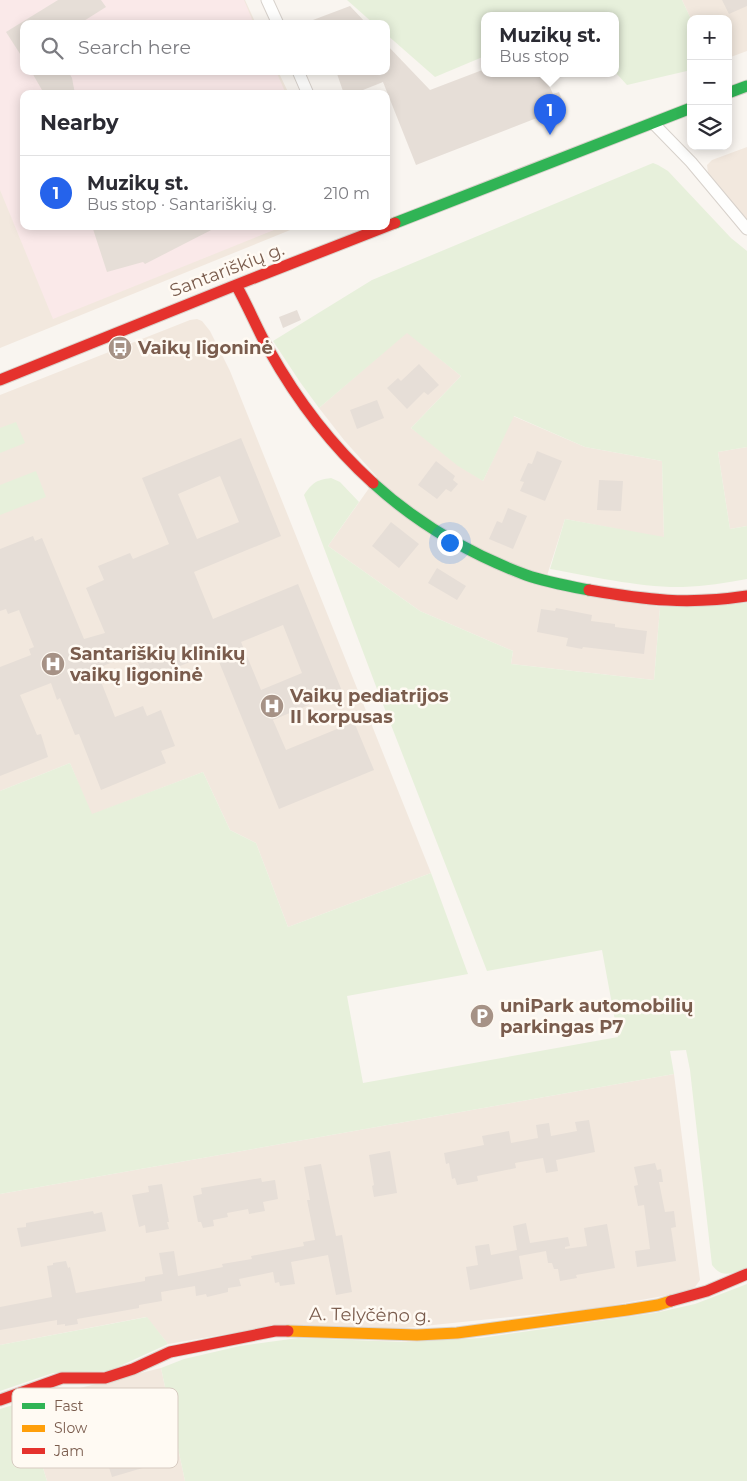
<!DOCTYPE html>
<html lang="en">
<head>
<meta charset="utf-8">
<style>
  body { margin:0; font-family:Montserrat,sans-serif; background:#f2f2f3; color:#2b2b33 }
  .controls { position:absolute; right:15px; top:15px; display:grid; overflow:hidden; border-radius:10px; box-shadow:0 2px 12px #0003 }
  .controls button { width:45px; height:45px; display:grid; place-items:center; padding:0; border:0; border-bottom:1px solid #e1e1e2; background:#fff; color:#2b2b33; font:25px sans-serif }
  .you { position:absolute; left:449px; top:542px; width:18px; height:18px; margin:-12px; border:4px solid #fff; border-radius:50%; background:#1a73e8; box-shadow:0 0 0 8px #1a73e833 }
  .badge { display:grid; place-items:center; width:32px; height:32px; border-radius:50%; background:#2563eb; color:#fff; font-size:16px; font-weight:700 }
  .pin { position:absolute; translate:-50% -41px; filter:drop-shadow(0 1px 2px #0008) }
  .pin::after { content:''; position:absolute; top:26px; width:18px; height:15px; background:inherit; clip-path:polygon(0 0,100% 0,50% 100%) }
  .popup { position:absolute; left:481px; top:12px; width:138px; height:65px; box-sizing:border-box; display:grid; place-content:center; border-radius:10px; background:#fff; filter:drop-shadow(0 1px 4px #0005); font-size:16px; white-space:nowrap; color:#7c7c81 }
  .popup b { font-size:19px; color:#2b2b33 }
  .popup::after { content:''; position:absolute; left:50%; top:100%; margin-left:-10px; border:10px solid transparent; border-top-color:#fff }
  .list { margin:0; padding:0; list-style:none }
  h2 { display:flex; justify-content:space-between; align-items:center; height:65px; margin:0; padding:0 20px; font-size:21px }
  h2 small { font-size:16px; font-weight:400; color:#7c7c81 }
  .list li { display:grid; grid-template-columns:32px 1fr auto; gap:15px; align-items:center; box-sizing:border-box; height:75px; padding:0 20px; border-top:1px solid #e1e1e2 }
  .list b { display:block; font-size:19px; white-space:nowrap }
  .list p { margin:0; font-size:16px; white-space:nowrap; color:#7c7c81 }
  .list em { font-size:16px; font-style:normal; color:#7c7c81 }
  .icon { flex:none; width:28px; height:28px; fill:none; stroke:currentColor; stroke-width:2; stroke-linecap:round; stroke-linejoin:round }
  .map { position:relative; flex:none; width:747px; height:1481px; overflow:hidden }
  .search { position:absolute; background:#fff; box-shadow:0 2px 12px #0003; left:20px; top:20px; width:370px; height:55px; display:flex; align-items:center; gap:12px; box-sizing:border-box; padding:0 18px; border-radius:10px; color:#7c7c81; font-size:19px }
  .panel { position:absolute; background:#fff; box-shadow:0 2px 12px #0003; left:20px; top:90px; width:370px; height:140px; border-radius:10px }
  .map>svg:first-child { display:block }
</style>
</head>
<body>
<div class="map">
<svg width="747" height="1481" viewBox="0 0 747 1481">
  <rect width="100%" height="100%" fill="#f9f5f0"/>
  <!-- residential -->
  <path fill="#f2e8de" d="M0,0H245L256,24H24V71H278L289,94H24V226H300L0,348Z
    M682,0H747V51L728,58V19H691Z
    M747,147V220L708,173L707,165L712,160Z
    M197,319L202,321L210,331L230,371L431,873L288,927L256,843L230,830L203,772L91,815L70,763L0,791V395L190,320Z
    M407,332L461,376L411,428L483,481L513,416L585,447L662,461L664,538L565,519L544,585L660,607L654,680L511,664L513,651L420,611L328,546L377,477L344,440L319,408Z
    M747,447V526L730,529L718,452Z
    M674,1074L700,1280L695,1287L685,1292L597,1308L395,1329L274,1326L168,1344L146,1317L0,1345V1194Z
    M161,1368L185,1481H47L23,1402Z"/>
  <!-- medical -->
  <path fill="#fae9e9" d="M0,0H244L254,24H24V71H276L286,94H24V226H284L53,319L0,190Z"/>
  <!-- green -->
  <path fill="#e7f0db" d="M347,0H682L691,19V70L627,85L615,72V16H485V56L435,77L386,34V24H374Z
    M653,163L658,165L668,171L731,238L747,251V447L718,452L730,529L747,526V579C726,583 705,586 683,587C641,588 591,576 550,569L565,519L664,537L662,461L585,447L514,416L483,481L458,466L411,428L461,376L407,333L319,408L300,382L273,341L372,280Z
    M16,422L25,443L0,453V428Z
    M36,471L46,497L0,515V485Z
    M331,478L340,482L359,502L328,546L420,611L513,651L511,664L654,680L660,607L747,603V1268C733,1272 723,1280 712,1265L690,1070L686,1050L670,1051L674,1074L0,1194V791L70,763L92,814L203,772L230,830L256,843L288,927L431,873L468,974L347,996L363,1083L618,1037L602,950L487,971L377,689L304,495C312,483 316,480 331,478Z
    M747,1284V1481H185L161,1368L184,1359L240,1346L298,1338L406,1342L481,1338L655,1313L695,1304Z
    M147,1317L168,1344L109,1371L53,1373L0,1391V1345Z
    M23,1402L47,1481H0V1409Z"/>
  <!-- building -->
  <path fill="#e6ded7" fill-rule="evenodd" d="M58,0H101L106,7L79,24H24V60L6,32Z
    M722,0H747V6L729,14Z
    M350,6L367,24H306L305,23Z
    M386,44L430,90L485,69V74H544L553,94L559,92L565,107L416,165L383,82L353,94H344L336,71H386Z
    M31,71H68L72,78L75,94H43L42,90Z
    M92,226H219L145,264L143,262L107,272Z
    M297,310L301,320L283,328L279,317Z
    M419,364L439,385L428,395L424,392L407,409L387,388L398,378L401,381Z
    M377,400L384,418L357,429L350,410Z
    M241,438L281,536L194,572L213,619L298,584L342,691L273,720L286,750L354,722L374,770L279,809L215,652L145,680L134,653L96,669L115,717L143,706L147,716L161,710L175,746L161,751L166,763L101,790L79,734L75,735L60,698L57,700L51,683L20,695L37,735L41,734L48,757L0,776V667L31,655L29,649L34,647L19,610L8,614L6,609L0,611V549L33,536L35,541L42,538L84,639L105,633L86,588L104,580L98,566L130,553L133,559L169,544L142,478ZM220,476L239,522L197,539L178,494ZM283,625L302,673L261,690L241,642Z
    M537,451L562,461L545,501L520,491L524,482L520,481L528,463L532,464Z
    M436,461L455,476L453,480L458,484L451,492L446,489L437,499L418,485Z
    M599,480L623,481L621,511L597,510Z
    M508,508L527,516L513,549L489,539L497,521L502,523Z
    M391,522L419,544L399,568L372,546Z
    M437,568L466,586L457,600L428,583Z
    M556,608L592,615L591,621L615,624V627L647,631L644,654L583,647L582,649L566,646L568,638L537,632L541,609L555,611Z
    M589,1120L595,1152L556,1160L558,1171L546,1173L543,1158L515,1163L516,1168L477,1176L478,1181L457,1185L455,1178L452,1179L449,1163L446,1164L444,1153L484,1145L482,1136L509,1131L511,1143L538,1138L536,1125L549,1123L551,1136L577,1131L575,1122Z
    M390,1151L397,1193L374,1197L372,1186L374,1185L369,1155Z
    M655,1163L657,1170L661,1169L663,1182H659L665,1212L674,1211L676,1227L671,1228L676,1261L637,1267L635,1251L650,1249L644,1205L638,1206L634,1186L638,1185L634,1167Z
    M321,1164L336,1236L342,1235L352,1292L336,1295L328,1255L291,1262L295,1284L280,1286L279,1282L275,1283L273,1272L239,1279L241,1286L228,1288V1292L207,1297L206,1294L196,1296L195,1286L161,1292L162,1301L139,1305V1308L77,1319L78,1324L65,1326V1324L57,1325V1320L0,1330V1307L52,1297L47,1266L53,1265V1263L66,1261L68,1268L70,1267L76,1293L145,1281V1277L163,1274L159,1253L174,1251L178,1276L223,1267L222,1264L252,1259L251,1256L304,1246L303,1242L315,1240L307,1200H310L304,1167Z
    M261,1178L262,1182L275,1180L278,1199L263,1202L265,1211L249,1214L248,1209L227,1213L228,1217L213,1220L214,1226L203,1228L201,1222H198L193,1196L202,1194L201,1188Z
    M162,1184L169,1222H167L169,1229L146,1233L145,1225L139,1227L132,1195L149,1192L148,1186Z
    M93,1211L94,1214L102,1212L106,1231L21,1247L17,1228L26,1227V1223Z
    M526,1223L530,1243L568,1237L570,1246L565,1247V1249L587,1246L584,1228L607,1224L615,1268L576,1275L577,1278L560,1281L558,1269H554L552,1263H548L546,1251L519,1256L523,1279L470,1290L466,1267L478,1265L475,1246L489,1244L491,1255L517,1250L513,1226Z
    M127,1400L132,1418L126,1419L134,1449L141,1447L146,1467L112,1477L106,1458L114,1456L106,1427L97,1430L91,1410Z"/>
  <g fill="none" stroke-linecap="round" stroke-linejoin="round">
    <!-- street casing -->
    <g stroke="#d7d1cb" stroke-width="13">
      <path id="street" d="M267,0L278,24
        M298,71L308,94
        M653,123L691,162L747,229"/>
    </g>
    <!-- fast casing -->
    <g stroke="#d9d2cb" stroke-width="13">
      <path id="fast" d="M728,93L747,86
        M395,223L691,108
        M373,483C417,523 470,554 526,575C546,582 568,586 589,590"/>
    </g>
    <!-- slow casing -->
    <g stroke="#d9d2cb" stroke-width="13">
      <path id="slow" d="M288,1331L417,1335L457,1333L627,1310L658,1305L671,1301"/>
    </g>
    <!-- jam casing -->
    <g stroke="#d9d2cb" stroke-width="13">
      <path id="jam" d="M236,285C248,306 257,329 269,350C297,400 331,445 373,483
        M0,380L236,285L395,223
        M589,590C646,600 688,605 747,596
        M671,1301L707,1291L747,1274
        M0,1400L62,1378H105L133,1369L170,1352L275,1331H288"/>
    </g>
    <!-- street -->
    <use href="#street" stroke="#fefefd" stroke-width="11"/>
    <!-- fast -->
    <use href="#fast" stroke="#30b455" stroke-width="11"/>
    <!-- slow -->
    <use href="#slow" stroke="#ff9f0a" stroke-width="11"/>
    <!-- jam -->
    <use href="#jam" stroke="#e5322d" stroke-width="11"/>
  </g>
  <!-- icons -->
  <defs>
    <g id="bus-disc" transform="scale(1.25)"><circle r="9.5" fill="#a69286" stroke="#fffaf3"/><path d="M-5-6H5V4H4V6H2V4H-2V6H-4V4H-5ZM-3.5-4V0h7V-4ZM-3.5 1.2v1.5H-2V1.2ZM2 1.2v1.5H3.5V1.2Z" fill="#fff"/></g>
    <g id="hospital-disc" transform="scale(1.25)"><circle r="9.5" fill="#a69286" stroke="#fffaf3"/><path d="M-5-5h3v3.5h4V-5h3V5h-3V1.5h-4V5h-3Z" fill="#fff"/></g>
    <g id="parking-disc" transform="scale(1.25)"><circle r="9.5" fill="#a69286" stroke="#fffaf3"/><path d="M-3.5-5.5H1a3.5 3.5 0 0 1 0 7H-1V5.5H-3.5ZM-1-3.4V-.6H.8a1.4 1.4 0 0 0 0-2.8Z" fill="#fff"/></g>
  </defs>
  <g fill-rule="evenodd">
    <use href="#bus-disc" x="120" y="348"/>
    <use href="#hospital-disc" x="53" y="664"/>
    <use href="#hospital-disc" x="272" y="706"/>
    <use href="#parking-disc" x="482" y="1016"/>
  </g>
  <g text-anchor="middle" stroke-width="5" stroke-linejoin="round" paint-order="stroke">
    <!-- street labels -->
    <g font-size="18" fill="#7a5c4d" stroke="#fffaf3">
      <text transform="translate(227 270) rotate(-21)" y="6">Santariškių g.</text>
      <text transform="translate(370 1315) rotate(1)" y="6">A. Telyčėno g.</text>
    </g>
    <!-- poi labels -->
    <g font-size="18" font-weight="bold" fill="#7a5c4d" stroke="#fffaf3" text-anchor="start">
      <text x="138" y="354">Vaikų ligoninė</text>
      <text x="70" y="660">Santariškių klinikų<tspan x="70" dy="21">vaikų ligoninė</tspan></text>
      <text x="290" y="702">Vaikų pediatrijos<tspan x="290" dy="21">II korpusas</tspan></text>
      <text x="500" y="1012">uniPark automobilių<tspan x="500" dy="21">parkingas P7</tspan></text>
    </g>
  </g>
  <!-- legend -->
  <rect x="12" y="1388" width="166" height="80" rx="8" fill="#fffaf3" stroke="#d7cbc1" stroke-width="1"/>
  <rect x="22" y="1403" width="23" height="6" fill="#30b455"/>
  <rect x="22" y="1425" width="23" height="7" fill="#ff9f0a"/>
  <rect x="22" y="1448" width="23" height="6" fill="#e5322d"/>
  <g font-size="14" fill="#7a5c4d">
    <text x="54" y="1411">Fast</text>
    <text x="54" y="1433">Slow</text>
    <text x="54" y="1456">Jam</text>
  </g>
</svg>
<div class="controls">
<button>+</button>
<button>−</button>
<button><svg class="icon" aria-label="layers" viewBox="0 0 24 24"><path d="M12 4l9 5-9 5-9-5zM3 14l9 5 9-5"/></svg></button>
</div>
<div class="you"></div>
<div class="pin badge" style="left:550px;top:135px">1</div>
<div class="popup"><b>Muzikų st.</b>Bus stop</div>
<div class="search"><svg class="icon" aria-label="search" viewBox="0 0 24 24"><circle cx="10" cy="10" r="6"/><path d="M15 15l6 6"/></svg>Search here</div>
<section class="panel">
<h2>Nearby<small></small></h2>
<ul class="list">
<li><span class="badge">1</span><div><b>Muzikų st.</b><p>Bus stop · Santariškių g.</p></div><em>210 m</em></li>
</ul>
</section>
</div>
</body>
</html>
